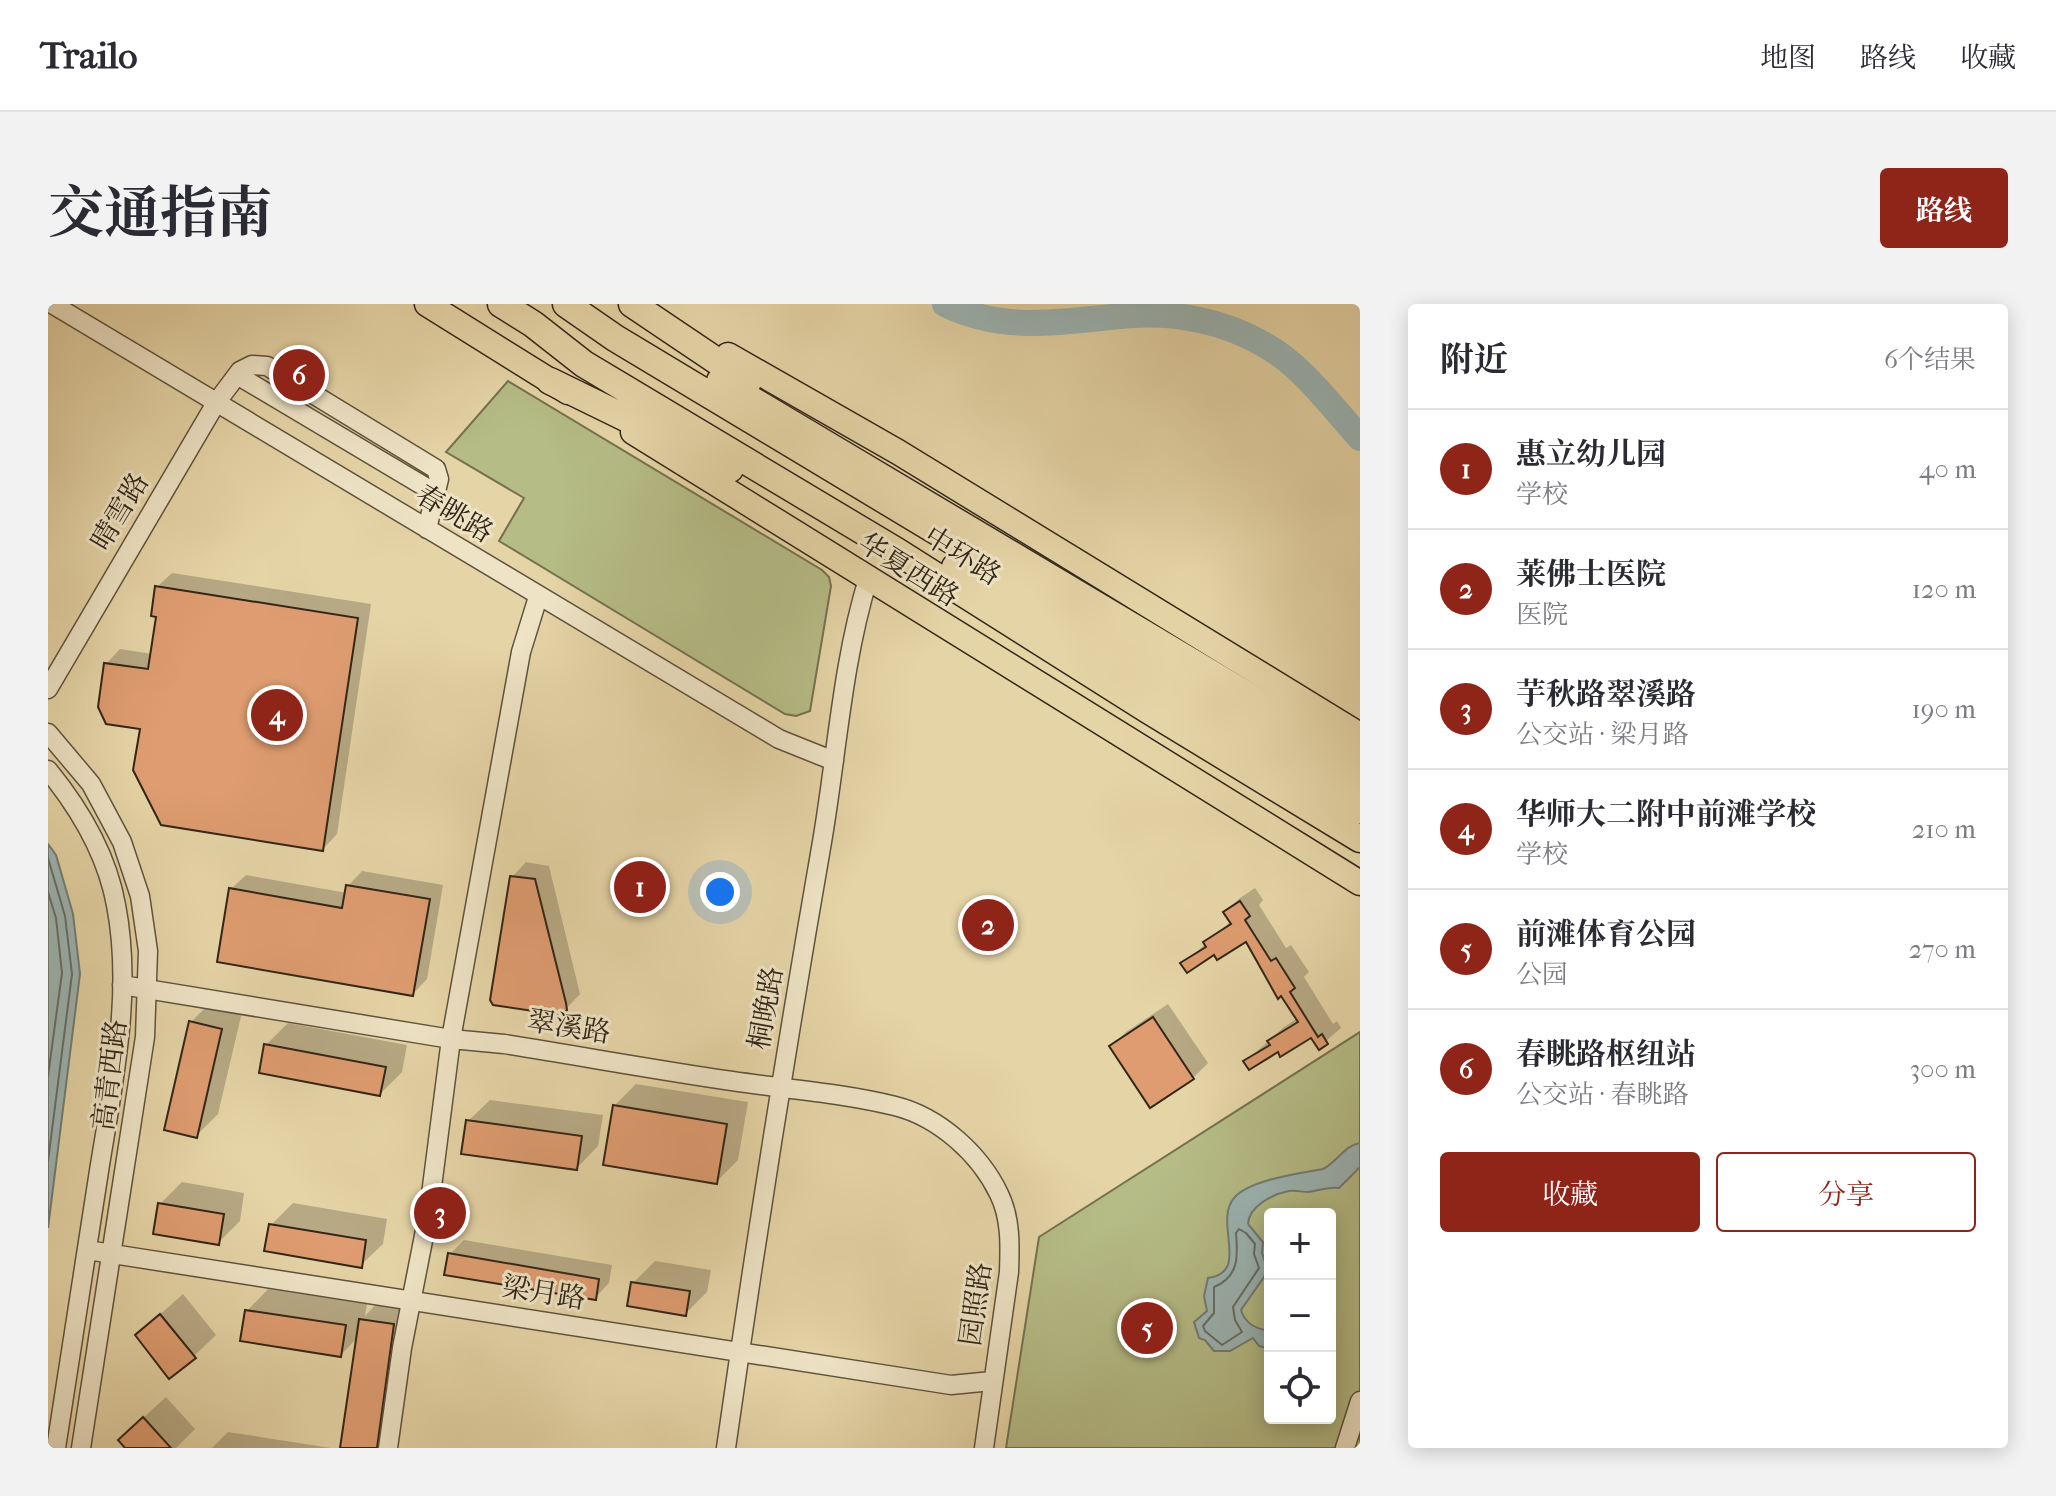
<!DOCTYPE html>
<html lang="zh">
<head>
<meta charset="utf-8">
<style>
  body { margin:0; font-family:"IM FELL French Canon","Noto Serif SC",serif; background:#f2f2f3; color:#2b2b33 }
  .controls { position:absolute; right:24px; bottom:24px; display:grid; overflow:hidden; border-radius:8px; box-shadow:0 4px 20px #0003 }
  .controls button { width:72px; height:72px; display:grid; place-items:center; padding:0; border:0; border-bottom:2px solid #e1e1e2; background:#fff; color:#2b2b33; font:40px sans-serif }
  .you { position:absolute; left:672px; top:588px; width:28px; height:28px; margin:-20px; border:6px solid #fff; border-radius:50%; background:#1a73e8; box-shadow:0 0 0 12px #1a73e833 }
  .badge { display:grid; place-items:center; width:52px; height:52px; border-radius:50%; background:#8f2418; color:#fff; font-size:26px; font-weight:700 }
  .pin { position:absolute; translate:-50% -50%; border:4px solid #fff; box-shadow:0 2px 8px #0006 }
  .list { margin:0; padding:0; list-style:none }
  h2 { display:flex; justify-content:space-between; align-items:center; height:104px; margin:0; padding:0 32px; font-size:34px }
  h2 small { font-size:26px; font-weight:400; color:#7c7c81 }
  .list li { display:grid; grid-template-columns:52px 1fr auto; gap:24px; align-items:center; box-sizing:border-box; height:120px; padding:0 32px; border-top:2px solid #e1e1e2 }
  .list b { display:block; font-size:30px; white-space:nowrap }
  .list p { margin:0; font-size:26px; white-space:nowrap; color:#7c7c81 }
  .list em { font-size:26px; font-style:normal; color:#7c7c81 }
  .actions { display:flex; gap:16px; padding:24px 32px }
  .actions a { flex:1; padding:18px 0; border:2px solid #8f2418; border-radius:8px; text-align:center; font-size:28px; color:#8f2418 }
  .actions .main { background:#8f2418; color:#fff }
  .icon { flex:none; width:44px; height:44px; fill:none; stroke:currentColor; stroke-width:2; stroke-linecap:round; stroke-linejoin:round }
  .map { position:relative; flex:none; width:1312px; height:1144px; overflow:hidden; border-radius:8px }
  header { display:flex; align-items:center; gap:48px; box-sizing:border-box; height:112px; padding:0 40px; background:#fff; border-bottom:2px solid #e1e1e2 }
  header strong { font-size:38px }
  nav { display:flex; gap:44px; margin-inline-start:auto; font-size:28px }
  .intro { display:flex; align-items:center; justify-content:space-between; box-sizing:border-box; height:192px; padding:0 48px }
  h1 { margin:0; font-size:56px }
  .button { padding:20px 36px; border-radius:8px; background:#8f2418; color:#fff; font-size:28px; font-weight:700 }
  main { display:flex; gap:48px; padding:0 48px }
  aside { flex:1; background:#fff; border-radius:8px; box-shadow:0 4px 20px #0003 }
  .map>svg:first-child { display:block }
</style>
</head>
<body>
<header>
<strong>Trailo</strong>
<nav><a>地图</a><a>路线</a><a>收藏</a></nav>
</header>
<div class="intro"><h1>交通指南</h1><a class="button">路线</a></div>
<main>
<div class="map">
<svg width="1312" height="1144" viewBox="0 0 1312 1144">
  <rect width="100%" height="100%" fill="#e5d4a6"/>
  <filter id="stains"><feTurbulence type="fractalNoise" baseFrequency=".0025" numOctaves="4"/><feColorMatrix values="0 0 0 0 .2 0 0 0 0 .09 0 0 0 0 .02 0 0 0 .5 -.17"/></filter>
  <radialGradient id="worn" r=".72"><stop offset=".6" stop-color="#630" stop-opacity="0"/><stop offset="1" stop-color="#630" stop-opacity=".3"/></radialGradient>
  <!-- green -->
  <path fill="#b5bc86" stroke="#74714f" stroke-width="2" fill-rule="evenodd" d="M460,77L774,266L781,273L783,282L762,407L748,412L737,410L451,237L476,194L398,148Z
    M1312,728V1144H958L991,933ZM1222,910H1282V1114H1222Z"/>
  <!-- water -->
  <path fill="#9cb5b4" stroke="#727c76" stroke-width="2" d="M0,540L8,551L25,610L32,670L0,924Z
    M1312,839V863L1291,884C1280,882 1271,887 1260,888C1254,888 1247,886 1241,887C1225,890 1201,902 1200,920L1215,938L1214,949L1219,964L1216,973L1193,1006C1197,1020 1208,1025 1222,1027V1045L1211,1042L1205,1034L1182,1047H1166L1157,1036L1151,1034L1146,1018L1159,1007L1156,992L1160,974C1203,968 1165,919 1186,894C1201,876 1252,869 1275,865C1289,858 1297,841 1312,839Z"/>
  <!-- shadow -->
  <path fill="#0003" d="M124,269L323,300L289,530L275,545L94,424L58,360L72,345L104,350L111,311L109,283Z
    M478,558L501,562L532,690L518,705L464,573Z
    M314,567L395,581L379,675L365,690L183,585L198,571L299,589L300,582Z
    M1207,584L1215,596L1211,601L1238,644L1243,641L1261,668L1256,673L1285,720L1289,717L1293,724L1271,743L1264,731L1198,757L1236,723L1250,714L1234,689L1199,635L1135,660L1183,617L1177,608L1192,594Z
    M164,697L195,704L170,810L148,832L143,718Z
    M1120,700L1160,759L1145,774L1064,742L1078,728Z
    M240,719L359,741L354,768L332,790L218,741Z
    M588,780L700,798L690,856L668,878L566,802Z
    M442,796L555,811L550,842L529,864L420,817Z
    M134,878L196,889L192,917L170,939L112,900Z
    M245,899L339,915L335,940L313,961L223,921Z
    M416,936L564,961L561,979L547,994L402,950Z
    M607,957L663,966L659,988L638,1009L585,979Z
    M220,985L319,1000L317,1012L334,994L367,999L346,1144H295L310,1033L293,1051L199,1007Z
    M135,990L168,1031L146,1052L89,1031Z
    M118,1093L147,1125L128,1144H80L94,1115Z
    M180,1128L283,1144H164Z"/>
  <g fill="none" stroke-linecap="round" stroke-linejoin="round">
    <!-- shore -->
    <path stroke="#676e66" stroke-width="2" d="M0,554L17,612L24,670L0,857
      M0,588L8,614L14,669L0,772
      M1191,925L1198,929L1207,940L1206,950L1211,964L1185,1003L1187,1016L1194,1028L1174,1041L1157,1027L1155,1022L1166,1009V983C1191,973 1190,952 1188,929Z"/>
    <!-- river -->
    <path stroke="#9cb5b4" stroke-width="26" d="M897,0C961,31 1019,16 1085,11C1129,8 1177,18 1215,40C1254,61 1283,102 1312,134"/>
  </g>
  <!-- building -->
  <path fill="#de9c70" stroke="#322618" stroke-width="2" d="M107,282L310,314L275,547L113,521L85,466L92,425L58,420L50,403L56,359L100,365L108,313L103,312Z
    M462,572L487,575L518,699L519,706L512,711L445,701L442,696Z
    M298,581L382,595L365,692L169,658L181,584L294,604Z
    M1192,597L1202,612L1197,616L1223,657L1228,654L1247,684L1242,688L1270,733L1274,730L1280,740L1271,746L1263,734L1232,753L1230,748L1201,766L1195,757L1222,741L1219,737L1250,718L1233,692L1230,695L1198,638L1169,656L1166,651L1139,669L1132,659L1158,643L1155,638L1183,620L1175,608Z
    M1105,713L1146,775L1102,804L1061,742Z
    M141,717L174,725L149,834L116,826Z
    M216,740L338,763L332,792L211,769Z
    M565,801L679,820L669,880L555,861Z
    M418,816L534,832L529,866L413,850Z
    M110,899L176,910L171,941L105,930Z
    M221,920L318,936L314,964L216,947Z
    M400,949L551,975L548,996L396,971Z
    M583,978L642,987L638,1012L579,1002Z
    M197,1006L298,1021L293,1053L192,1037Z
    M112,1010L148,1054L121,1075L87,1031Z
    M311,1015L346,1020L329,1144H292Z
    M95,1113L123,1144H77L70,1136Z"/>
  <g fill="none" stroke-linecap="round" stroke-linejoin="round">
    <!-- minor casing -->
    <g stroke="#5f523c" stroke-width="21">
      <path id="minor" d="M4,0L731,435L786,457
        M189,71L389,190
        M0,385L168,99L192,67L204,61L219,62L388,165L391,175L379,225
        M0,429L43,480L74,538L92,592L100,647L97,733L33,1144
        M0,466C31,504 59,551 68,601C85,689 65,779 51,867C37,959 22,1052 8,1144
        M74,681L403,735L456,740C532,752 608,766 684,777C738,785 794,789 847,802C891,813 932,850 951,890C963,914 962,942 961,968L936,1144
        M39,946L903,1081L944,1077
        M340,1144L354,1044L381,906L403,735L473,348L490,293
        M678,1144C707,941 739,739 774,538C789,450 794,360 820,275
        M1297,1144L1312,1097"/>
    </g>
    <!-- major casing -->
    <g stroke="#322618" stroke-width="27">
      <path id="major" d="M379,0L520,88
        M680,51L850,148L1312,431
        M585,128L1312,579"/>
    </g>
    <!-- highway casing -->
    <g stroke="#322618" stroke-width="29">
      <path id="highway" d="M453,0L485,20L536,60L850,248L1100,406L1312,535
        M518,0L567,34L1312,482
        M584,0L700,78
        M502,77L682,165
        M672,77L1312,458
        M907,263L1312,506"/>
    </g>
    <!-- minor -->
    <use href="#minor" stroke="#eee3c5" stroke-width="18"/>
    <!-- major -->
    <use href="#major" stroke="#e5d4a6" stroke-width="24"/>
    <!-- highway -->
    <use href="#highway" stroke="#e5d4a6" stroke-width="26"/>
  </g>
  <g text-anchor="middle" stroke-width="6" stroke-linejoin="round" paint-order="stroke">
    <!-- street labels -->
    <g font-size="28" fill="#322618" stroke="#eee3c5">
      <text transform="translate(71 207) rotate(-59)" y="10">晴雪路</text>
      <text transform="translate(407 209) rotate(31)" y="10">春眺路</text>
      <text transform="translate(915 251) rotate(32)" y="10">中环路</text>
      <text transform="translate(861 265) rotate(32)" y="10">华夏西路</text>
      <text transform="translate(717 704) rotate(-80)" y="10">桐晚路</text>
      <text transform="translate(521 722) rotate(9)" y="10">翠溪路</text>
      <text transform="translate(61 771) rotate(-83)" y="10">高青西路</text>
      <text transform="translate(496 988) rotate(9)" y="10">梁月路</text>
      <text transform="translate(927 1000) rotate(-82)" y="10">园照路</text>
    </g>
  </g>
  <rect width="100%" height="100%" filter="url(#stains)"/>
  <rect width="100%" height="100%" fill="url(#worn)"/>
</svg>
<div class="controls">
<button>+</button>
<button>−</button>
<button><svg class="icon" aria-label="locate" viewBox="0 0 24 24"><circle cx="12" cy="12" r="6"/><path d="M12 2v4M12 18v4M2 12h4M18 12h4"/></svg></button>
</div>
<div class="you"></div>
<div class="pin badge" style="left:592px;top:583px">1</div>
<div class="pin badge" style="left:940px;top:621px">2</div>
<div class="pin badge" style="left:392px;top:909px">3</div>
<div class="pin badge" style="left:229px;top:411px">4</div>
<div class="pin badge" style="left:1099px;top:1024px">5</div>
<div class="pin badge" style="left:251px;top:71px">6</div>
</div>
<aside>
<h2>附近<small>6个结果</small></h2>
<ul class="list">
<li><span class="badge">1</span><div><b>惠立幼儿园</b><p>学校</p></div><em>40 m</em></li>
<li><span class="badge">2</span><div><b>莱佛士医院</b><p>医院</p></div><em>120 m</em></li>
<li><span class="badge">3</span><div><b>芋秋路翠溪路</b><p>公交站 · 梁月路</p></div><em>190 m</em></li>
<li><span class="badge">4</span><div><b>华师大二附中前滩学校</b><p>学校</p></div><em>210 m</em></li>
<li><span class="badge">5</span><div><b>前滩体育公园</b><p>公园</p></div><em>270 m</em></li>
<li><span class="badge">6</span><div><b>春眺路枢纽站</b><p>公交站 · 春眺路</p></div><em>300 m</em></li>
</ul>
<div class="actions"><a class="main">收藏</a><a>分享</a></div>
</aside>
</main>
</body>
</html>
